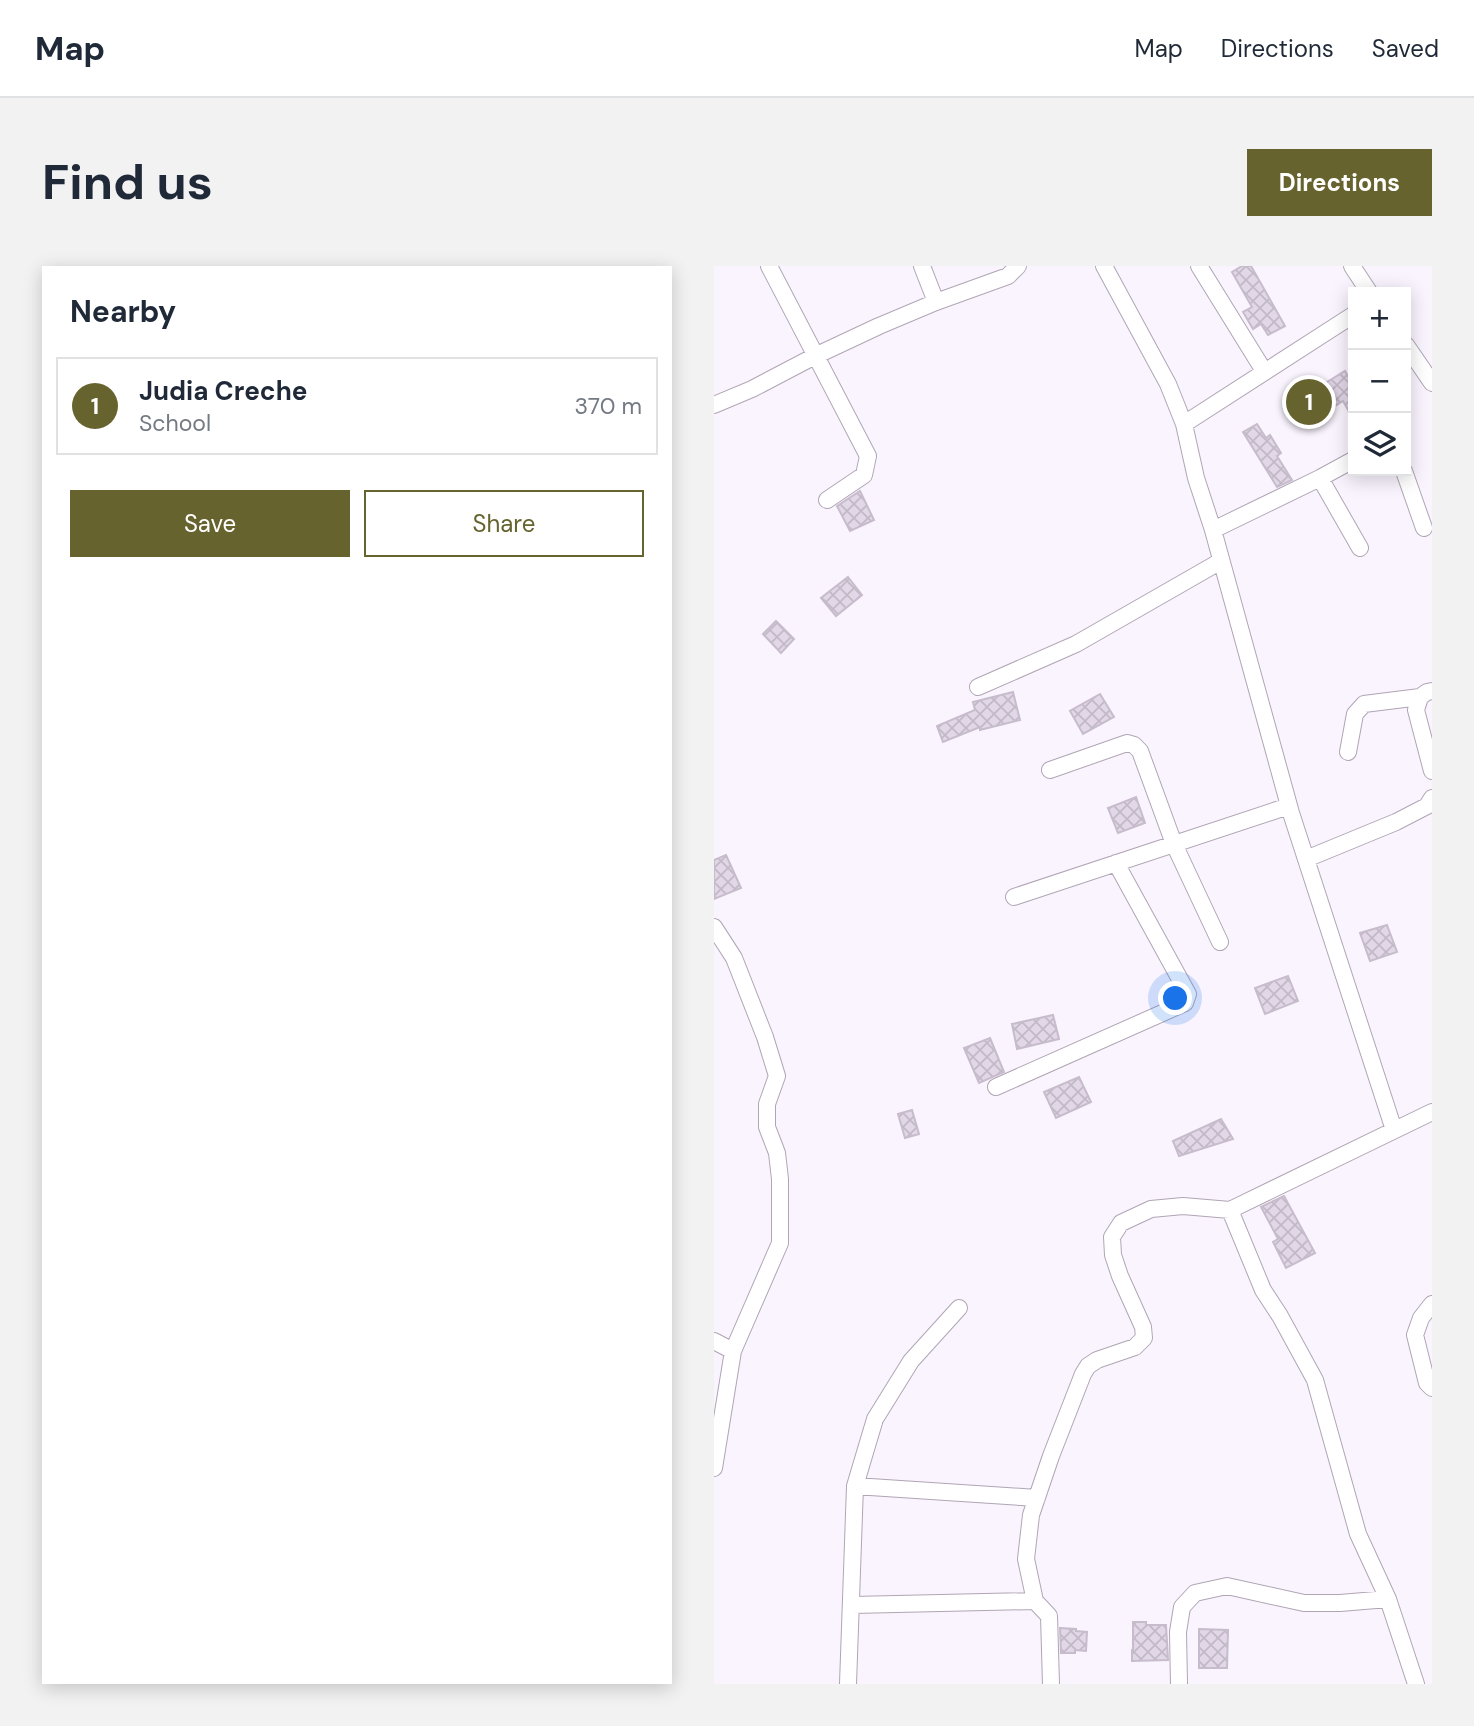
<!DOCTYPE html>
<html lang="en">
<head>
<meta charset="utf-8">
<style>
  body { margin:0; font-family:"DM Sans",sans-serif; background:#f2f2f3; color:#1f2937 }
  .controls { position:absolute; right:21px; top:21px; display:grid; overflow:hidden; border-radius:0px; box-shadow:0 4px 18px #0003 }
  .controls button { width:63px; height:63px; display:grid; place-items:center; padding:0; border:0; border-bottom:2px solid #e0e1e3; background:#fff; color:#1f2937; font:35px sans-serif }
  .you { position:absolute; left:462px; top:733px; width:24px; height:24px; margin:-18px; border:5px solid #fff; border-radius:50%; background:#1a73e8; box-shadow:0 0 0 10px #1a73e833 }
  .badge { display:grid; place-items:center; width:46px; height:46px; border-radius:50%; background:#67632f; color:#fff; font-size:23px; font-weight:700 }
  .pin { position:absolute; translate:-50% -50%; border:4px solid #fff; box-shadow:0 2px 7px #0006 }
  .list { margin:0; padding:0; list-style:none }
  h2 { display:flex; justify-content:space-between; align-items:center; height:91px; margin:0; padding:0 28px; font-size:30px }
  h2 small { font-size:23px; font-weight:400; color:#747a83 }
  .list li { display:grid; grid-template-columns:46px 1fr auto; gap:21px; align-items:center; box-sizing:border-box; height:98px; margin:0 14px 14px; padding:0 14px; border:2px solid #e0e1e3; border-radius:0px }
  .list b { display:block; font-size:26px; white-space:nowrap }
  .list p { margin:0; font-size:23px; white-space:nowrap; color:#747a83 }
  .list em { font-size:23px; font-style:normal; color:#747a83 }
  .actions { display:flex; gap:14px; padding:21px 28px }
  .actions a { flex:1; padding:16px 0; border:2px solid #67632f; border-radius:0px; text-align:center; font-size:24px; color:#67632f }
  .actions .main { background:#67632f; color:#fff }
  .icon { flex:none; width:38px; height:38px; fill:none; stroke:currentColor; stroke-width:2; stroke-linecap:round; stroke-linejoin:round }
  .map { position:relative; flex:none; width:718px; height:1418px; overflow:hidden; border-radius:0px }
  header { display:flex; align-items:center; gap:42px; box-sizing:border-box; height:98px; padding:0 35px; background:#fff; border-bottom:2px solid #e0e1e3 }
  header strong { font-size:33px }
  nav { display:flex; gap:38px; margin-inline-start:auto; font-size:24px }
  .intro { display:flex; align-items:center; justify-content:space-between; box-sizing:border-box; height:168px; padding:0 42px }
  h1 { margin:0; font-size:49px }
  .button { padding:18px 32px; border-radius:0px; background:#67632f; color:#fff; font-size:24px; font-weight:700 }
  main { display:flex; gap:42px; padding:0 42px }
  aside { flex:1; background:#fff; border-radius:0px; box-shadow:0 4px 18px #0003 }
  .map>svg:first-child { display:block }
</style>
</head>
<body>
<header>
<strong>Map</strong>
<nav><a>Map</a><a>Directions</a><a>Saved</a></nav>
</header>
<div class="intro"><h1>Find us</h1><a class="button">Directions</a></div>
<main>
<aside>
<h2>Nearby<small></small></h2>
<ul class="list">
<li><span class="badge">1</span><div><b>Judia Creche</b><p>School</p></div><em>370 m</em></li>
</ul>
<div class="actions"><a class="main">Save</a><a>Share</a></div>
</aside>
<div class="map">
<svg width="718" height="1418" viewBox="0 0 718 1418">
  <defs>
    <pattern id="building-cross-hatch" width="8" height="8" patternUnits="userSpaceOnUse" patternTransform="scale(1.75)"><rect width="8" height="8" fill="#e2d7e7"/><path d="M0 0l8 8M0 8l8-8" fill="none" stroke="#c2b9c7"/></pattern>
  </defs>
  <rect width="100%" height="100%" fill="#faf4fe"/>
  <!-- building -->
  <path fill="url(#building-cross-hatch)" stroke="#c7bccc" stroke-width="2" d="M528,0H537L571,60L554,69L547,58L539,63L529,46L538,41L518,6Z
    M631,105L639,119V153L629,135L591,159L573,129L600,113L605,121Z
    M543,158L552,172L556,169L567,187L563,190L578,214L563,221L529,166Z
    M146,225L160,254L136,265L123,240Z
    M134,311L148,329L122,350L107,332Z
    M62,355L80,373L67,387L49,368Z
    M299,426L306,454L266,464V461L229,476L223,460L261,444L259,436Z
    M386,428L400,451L369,468L356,445Z
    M422,531L431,557L404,567L394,542Z
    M12,589L27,622L0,633V594Z
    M673,659L683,686L656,695L646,667Z
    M574,710L584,735L551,748L541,722Z
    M339,749L345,773L303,783L298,758Z
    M276,772L290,806L265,817L250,782Z
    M365,811L377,836L342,852L330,826Z
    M198,844L205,868L191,872L184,848Z
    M507,853L519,873L465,890L459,875Z
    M570,930L601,987L572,1002L559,976L564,973L547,941Z
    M419,1356H432V1359H452L454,1394L418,1395V1384H419Z
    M346,1362L362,1363V1365L373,1366L372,1385L361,1384V1387H347Z
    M485,1363L514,1364L513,1402H485Z"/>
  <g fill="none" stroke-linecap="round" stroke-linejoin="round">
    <!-- minor casing -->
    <g stroke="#b0a5b5" stroke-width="18">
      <path id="minor" d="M55,0L154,190L150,209L113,234
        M208,0L222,36
        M390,0L454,118L470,158L482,212L499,264L577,547L680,864
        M485,0L550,105
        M638,0L655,26
        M692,79L718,117
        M0,139L38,123L101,90L165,60L222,36L294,10L304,0
        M470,158L639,49
        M690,205L710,262
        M606,212L646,282
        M499,264L606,212L639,194
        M264,421L362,378L507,295
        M718,425L713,426L706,431L702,444L718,505
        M634,486L641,448L650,438L706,431
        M336,504L413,477L420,479L426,485L460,578L506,676
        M592,593L682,556L713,540L718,532
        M300,631L575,540
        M0,661L20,692L51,771L63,810L53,838V861L63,887L66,913V977L19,1085
        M282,821L471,737L474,728L402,597
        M718,1038L707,1052L701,1069L713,1117L718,1122
        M0,1075L19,1085L0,1202
        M141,1220L323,1232
        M138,1339L321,1335
        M134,1418L141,1220L161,1153L197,1095L245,1042
        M337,1418L335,1350L321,1335L312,1293L317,1249L337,1190L369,1108L374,1100L383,1094L421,1081L430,1072L429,1061L406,1010L399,989L398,971L407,957L437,943L469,940L516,944
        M465,1418L464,1366L468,1341L481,1327L513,1320L590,1337H626L674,1333
        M702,1418L674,1333L644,1268L601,1114L566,1050L549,1024L516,944L718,846"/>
    </g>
    <!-- minor -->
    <use href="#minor" stroke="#fff" stroke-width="16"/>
  </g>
</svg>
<div class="controls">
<button>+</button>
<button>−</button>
<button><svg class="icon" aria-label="layers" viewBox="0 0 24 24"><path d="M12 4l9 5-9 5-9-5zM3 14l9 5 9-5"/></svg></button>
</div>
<div class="you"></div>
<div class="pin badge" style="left:595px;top:136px">1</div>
</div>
</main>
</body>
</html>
